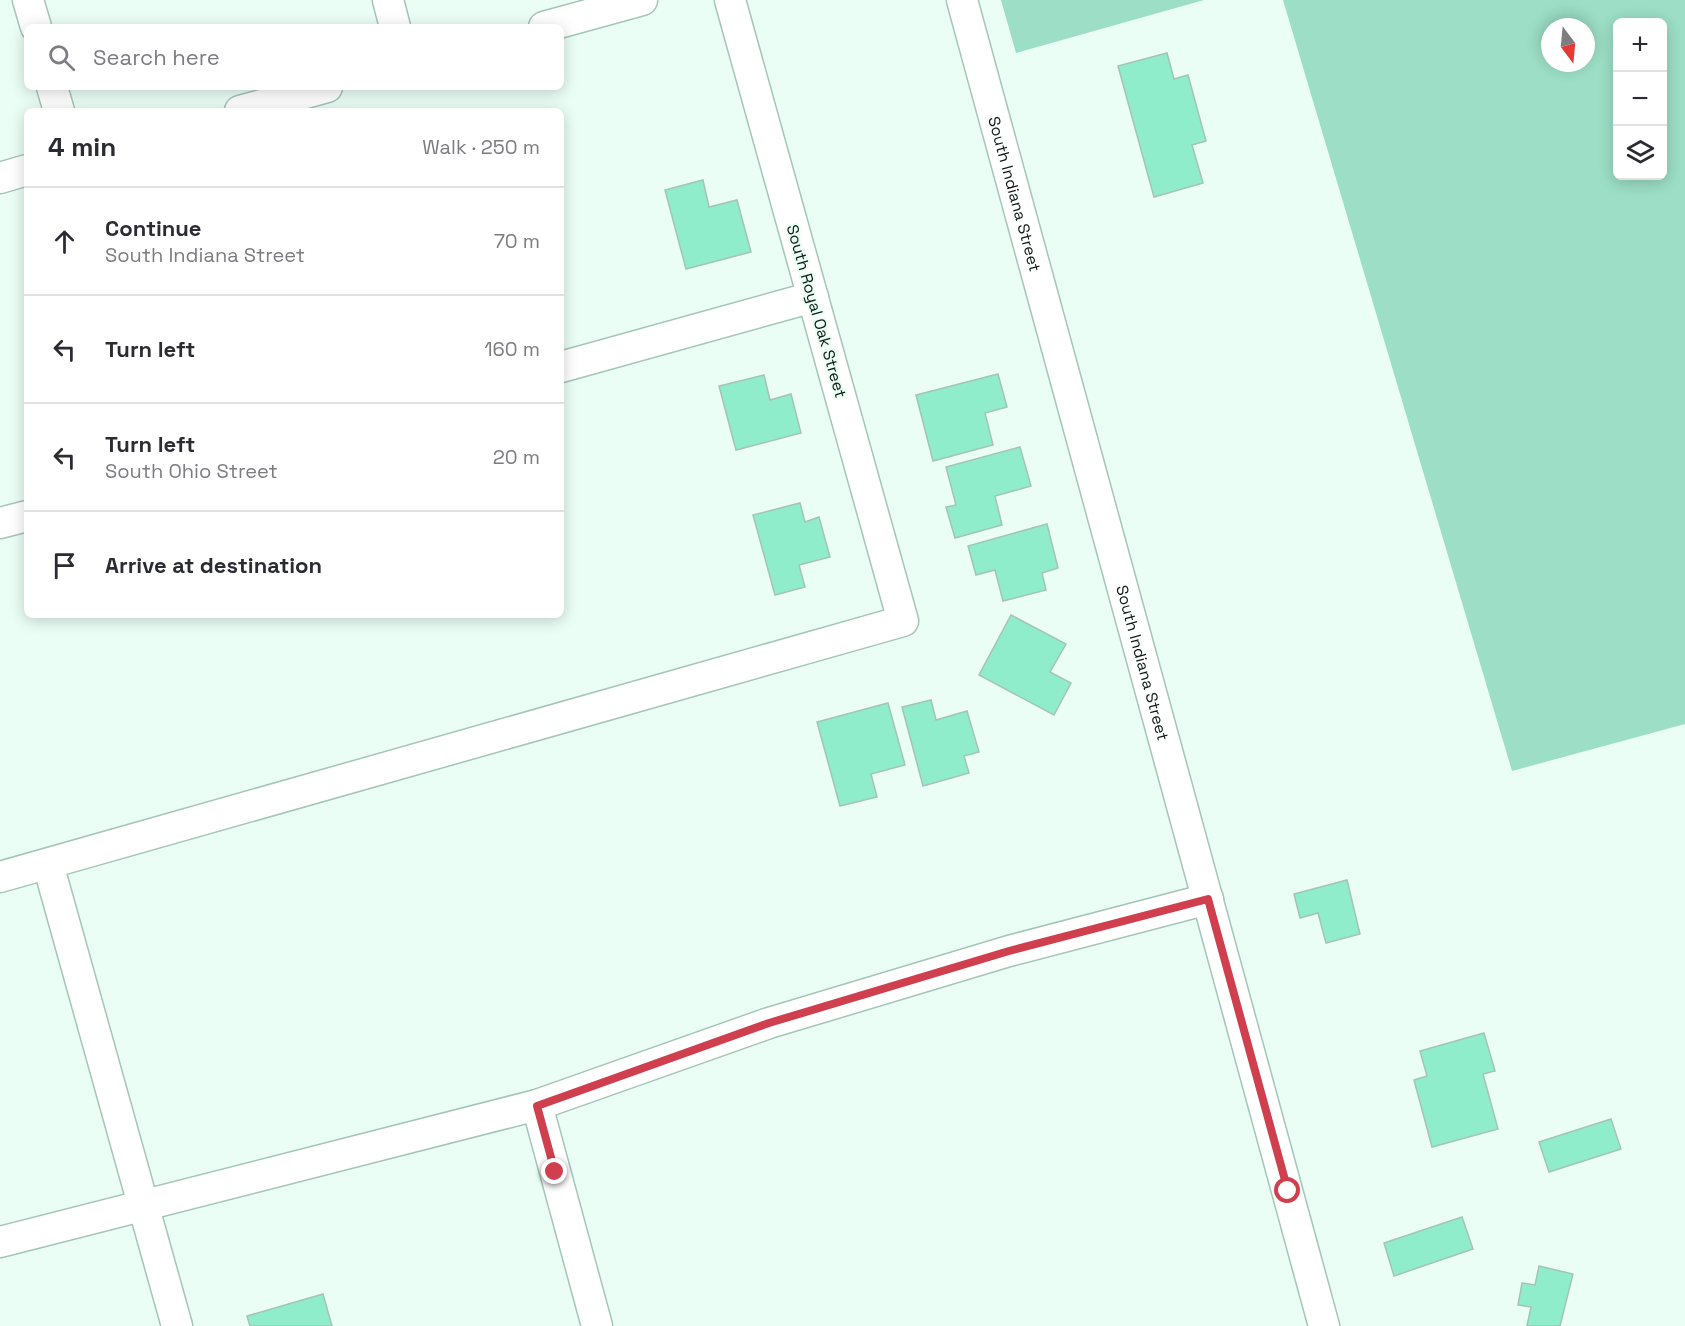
<!DOCTYPE html>
<html lang="en">
<head>
<meta charset="utf-8">
<style>
  body { margin:0; font-family:"Space Grotesk",sans-serif; background:#f2f2f3; color:#2b2b33 }
  .controls { position:absolute; right:18px; top:18px; display:grid; overflow:hidden; border-radius:9px; box-shadow:0 3px 15px #0003 }
  .controls button { width:54px; height:54px; display:grid; place-items:center; padding:0; border:0; border-bottom:2px solid #e1e1e2; background:#fff; color:#2b2b33; font:30px sans-serif }
  .compass { position:absolute; left:1541px; top:18px; width:54px; height:54px; border-radius:50%; background:#fff; box-shadow:0 3px 15px #0003; rotate:164deg }
  .stop { position:absolute; width:18px; height:18px; margin:-14px; border:4px solid #cf3f4e; border-radius:50%; background:#fff }
  .stop.end { background:#cf3f4e; border-color:#fff; box-shadow:0 2px 6px #0008 }
  .list { margin:0; padding:0; list-style:none }
  h2 { display:flex; justify-content:space-between; align-items:center; height:78px; margin:0; padding:0 24px; font-size:26px }
  h2 small { font-size:20px; font-weight:400; color:#7c7c81 }
  .list li { display:grid; grid-template-columns:39px 1fr auto; gap:18px; align-items:center; box-sizing:border-box; height:108px; padding:0 24px; border-top:2px solid #e1e1e2 }
  .list b { display:block; font-size:22px; white-space:nowrap }
  .list p { margin:0; font-size:20px; white-space:nowrap; color:#7c7c81 }
  .list em { font-size:20px; font-style:normal; color:#7c7c81 }
  .icon { flex:none; width:33px; height:33px; fill:none; stroke:currentColor; stroke-width:2; stroke-linecap:round; stroke-linejoin:round }
  .map { position:relative; flex:none; width:1685px; height:1326px; overflow:hidden }
  .search { position:absolute; background:#fff; box-shadow:0 3px 15px #0003; left:24px; top:24px; width:540px; height:66px; display:flex; align-items:center; gap:15px; box-sizing:border-box; padding:0 21px; border-radius:9px; color:#7c7c81; font-size:22px }
  .panel { position:absolute; background:#fff; box-shadow:0 3px 15px #0003; left:24px; top:108px; width:540px; height:510px; border-radius:9px }
  .map>svg:first-child { display:block }
</style>
</head>
<body>
<div class="map">
<svg width="1685" height="1326" viewBox="0 0 1685 1326">
  <rect width="100%" height="100%" fill="#eafef6"/>
  <!-- green -->
  <path fill="#9cdec6" fill-rule="evenodd" d="M1001,0H1204L1016,53Z
    M1283,0H1685V724L1512,771ZM1618,22H1662V176H1618ZM1550,27H1586V63H1550Z"/>
  <!-- building -->
  <path fill="#8fedcc" stroke="#a3c4b7" stroke-width="1.5" d="M1167,53L1174,79L1188,75L1206,141L1192,145L1203,183L1154,197L1118,66Z
    M703,180L709,207L737,200L751,252L686,269L665,190Z
    M998,374L1007,407L985,413L993,445L933,461L916,395Z
    M764,375L770,400L791,394L801,433L736,450L719,386Z
    M1020,447L1031,486L995,496L1002,525L955,538L946,507L956,505L946,467Z
    M800,503L805,522L819,517L830,557L799,565L805,587L775,595L753,515Z
    M1047,524L1058,568L1042,573L1046,590L1003,601L995,570L976,575L968,546Z
    M1011,615L1066,644L1050,672L1071,683L1054,715L979,675Z
    M931,700L936,720L967,711L979,752L964,756L969,773L923,786L902,707Z
    M888,703L905,765L871,774L877,797L840,806L817,722Z
    M1347,880L1360,934L1326,943L1318,913L1300,918L1294,894Z
    M1484,1033L1495,1071L1483,1074L1498,1129L1432,1147L1414,1080L1427,1076L1420,1051Z
    M1611,1119L1621,1149L1549,1172L1539,1142Z
    M1462,1217L1473,1249L1394,1276L1384,1243Z
    M1539,1266L1573,1274L1560,1326H1527L1531,1307L1518,1305L1522,1283L1535,1285Z
    M323,1294L332,1326H250L247,1316Z"/>
  <g fill="none" stroke-linecap="round" stroke-linejoin="round">
    <!-- minor casing -->
    <g stroke="#a4c5b8" stroke-width="33">
      <g id="minor">
        <path d="M28,0L36,27"/>
        <path d="M388,0L395,27"/>
        <path id="s1" d="M962,0L1324,1326"/>
        <path d="M544,27L642,0"/>
        <path d="M52,87L59,111"/>
        <path d="M240,111L327,87"/>
        <path d="M0,178L27,170"/>
        <path d="M561,367L813,297"/>
        <path d="M0,523L27,516"/>
        <path d="M48,864L177,1326"/>
        <path d="M0,877L903,621L730,0"/>
        <path d="M537,1105L597,1326"/>
        <path d="M0,1242L537,1105L769,1023L1009,951L1208,899"/>
      </g>
    </g>
    <!-- minor -->
    <use href="#minor" stroke="#fff" stroke-width="30"/>
  </g>
  <g fill="none" stroke-linecap="round" stroke-linejoin="round">
    <!-- route -->
    <path stroke="#cf3f4e" stroke-width="8" d="M555,1172L537,1106L769,1023L1009,951L1208,899L1288,1191"/>
  </g>
  <g text-anchor="middle" stroke-width="4.5" stroke-linejoin="round" paint-order="stroke">
    <!-- street labels -->
    <g font-size="16" fill="#0d1a15" stroke="#eafef6">
      <text dy="6" stroke="none"><textPath href="#s1" startOffset="201">South Indiana Street</textPath></text>
      <text transform="translate(817 311) rotate(74)" y="6">South Royal Oak Street</text>
      <text dy="6" stroke="none"><textPath href="#s1" startOffset="687">South Indiana Street</textPath></text>
    </g>
  </g>
</svg>
<div class="controls">
<button>+</button>
<button>−</button>
<button><svg class="icon" aria-label="layers" viewBox="0 0 24 24"><path d="M12 4l9 5-9 5-9-5zM3 14l9 5 9-5"/></svg></button>
</div>
<svg class="compass" viewBox="-18 -18 36 36"><path d="M0-13l5 13h-10z" fill="#e53935"/><path d="M0 13l5-13h-10z" fill="#7c7c81"/></svg>
<div class="stop" style="left:1288px;top:1191px"></div>
<div class="stop end" style="left:555px;top:1172px"></div>
<div class="search"><svg class="icon" aria-label="search" viewBox="0 0 24 24"><circle cx="10" cy="10" r="6"/><path d="M15 15l6 6"/></svg>Search here</div>
<section class="panel">
<h2>4 min<small>Walk · 250 m</small></h2>
<ul class="list">
<li><svg class="icon" aria-label="ahead" viewBox="0 0 24 24"><path d="M12 20V5M6 11l6-6 6 6"/></svg><div><b>Continue</b><p>South Indiana Street</p></div><em>70 m</em></li>
<li><svg class="icon" aria-label="left" viewBox="0 0 24 24"><path d="M17 20v-9H6M10 6l-5 5 5 5"/></svg><div><b>Turn left</b></div><em>160 m</em></li>
<li><svg class="icon" aria-label="left" viewBox="0 0 24 24"><path d="M17 20v-9H6M10 6l-5 5 5 5"/></svg><div><b>Turn left</b><p>South Ohio Street</p></div><em>20 m</em></li>
<li><svg class="icon" aria-label="arrive" viewBox="0 0 24 24"><path d="M6 21V4h12l-3 4 3 4H6"/></svg><div><b>Arrive at destination</b></div></li>
</ul>
</section>
</div>
</body>
</html>
